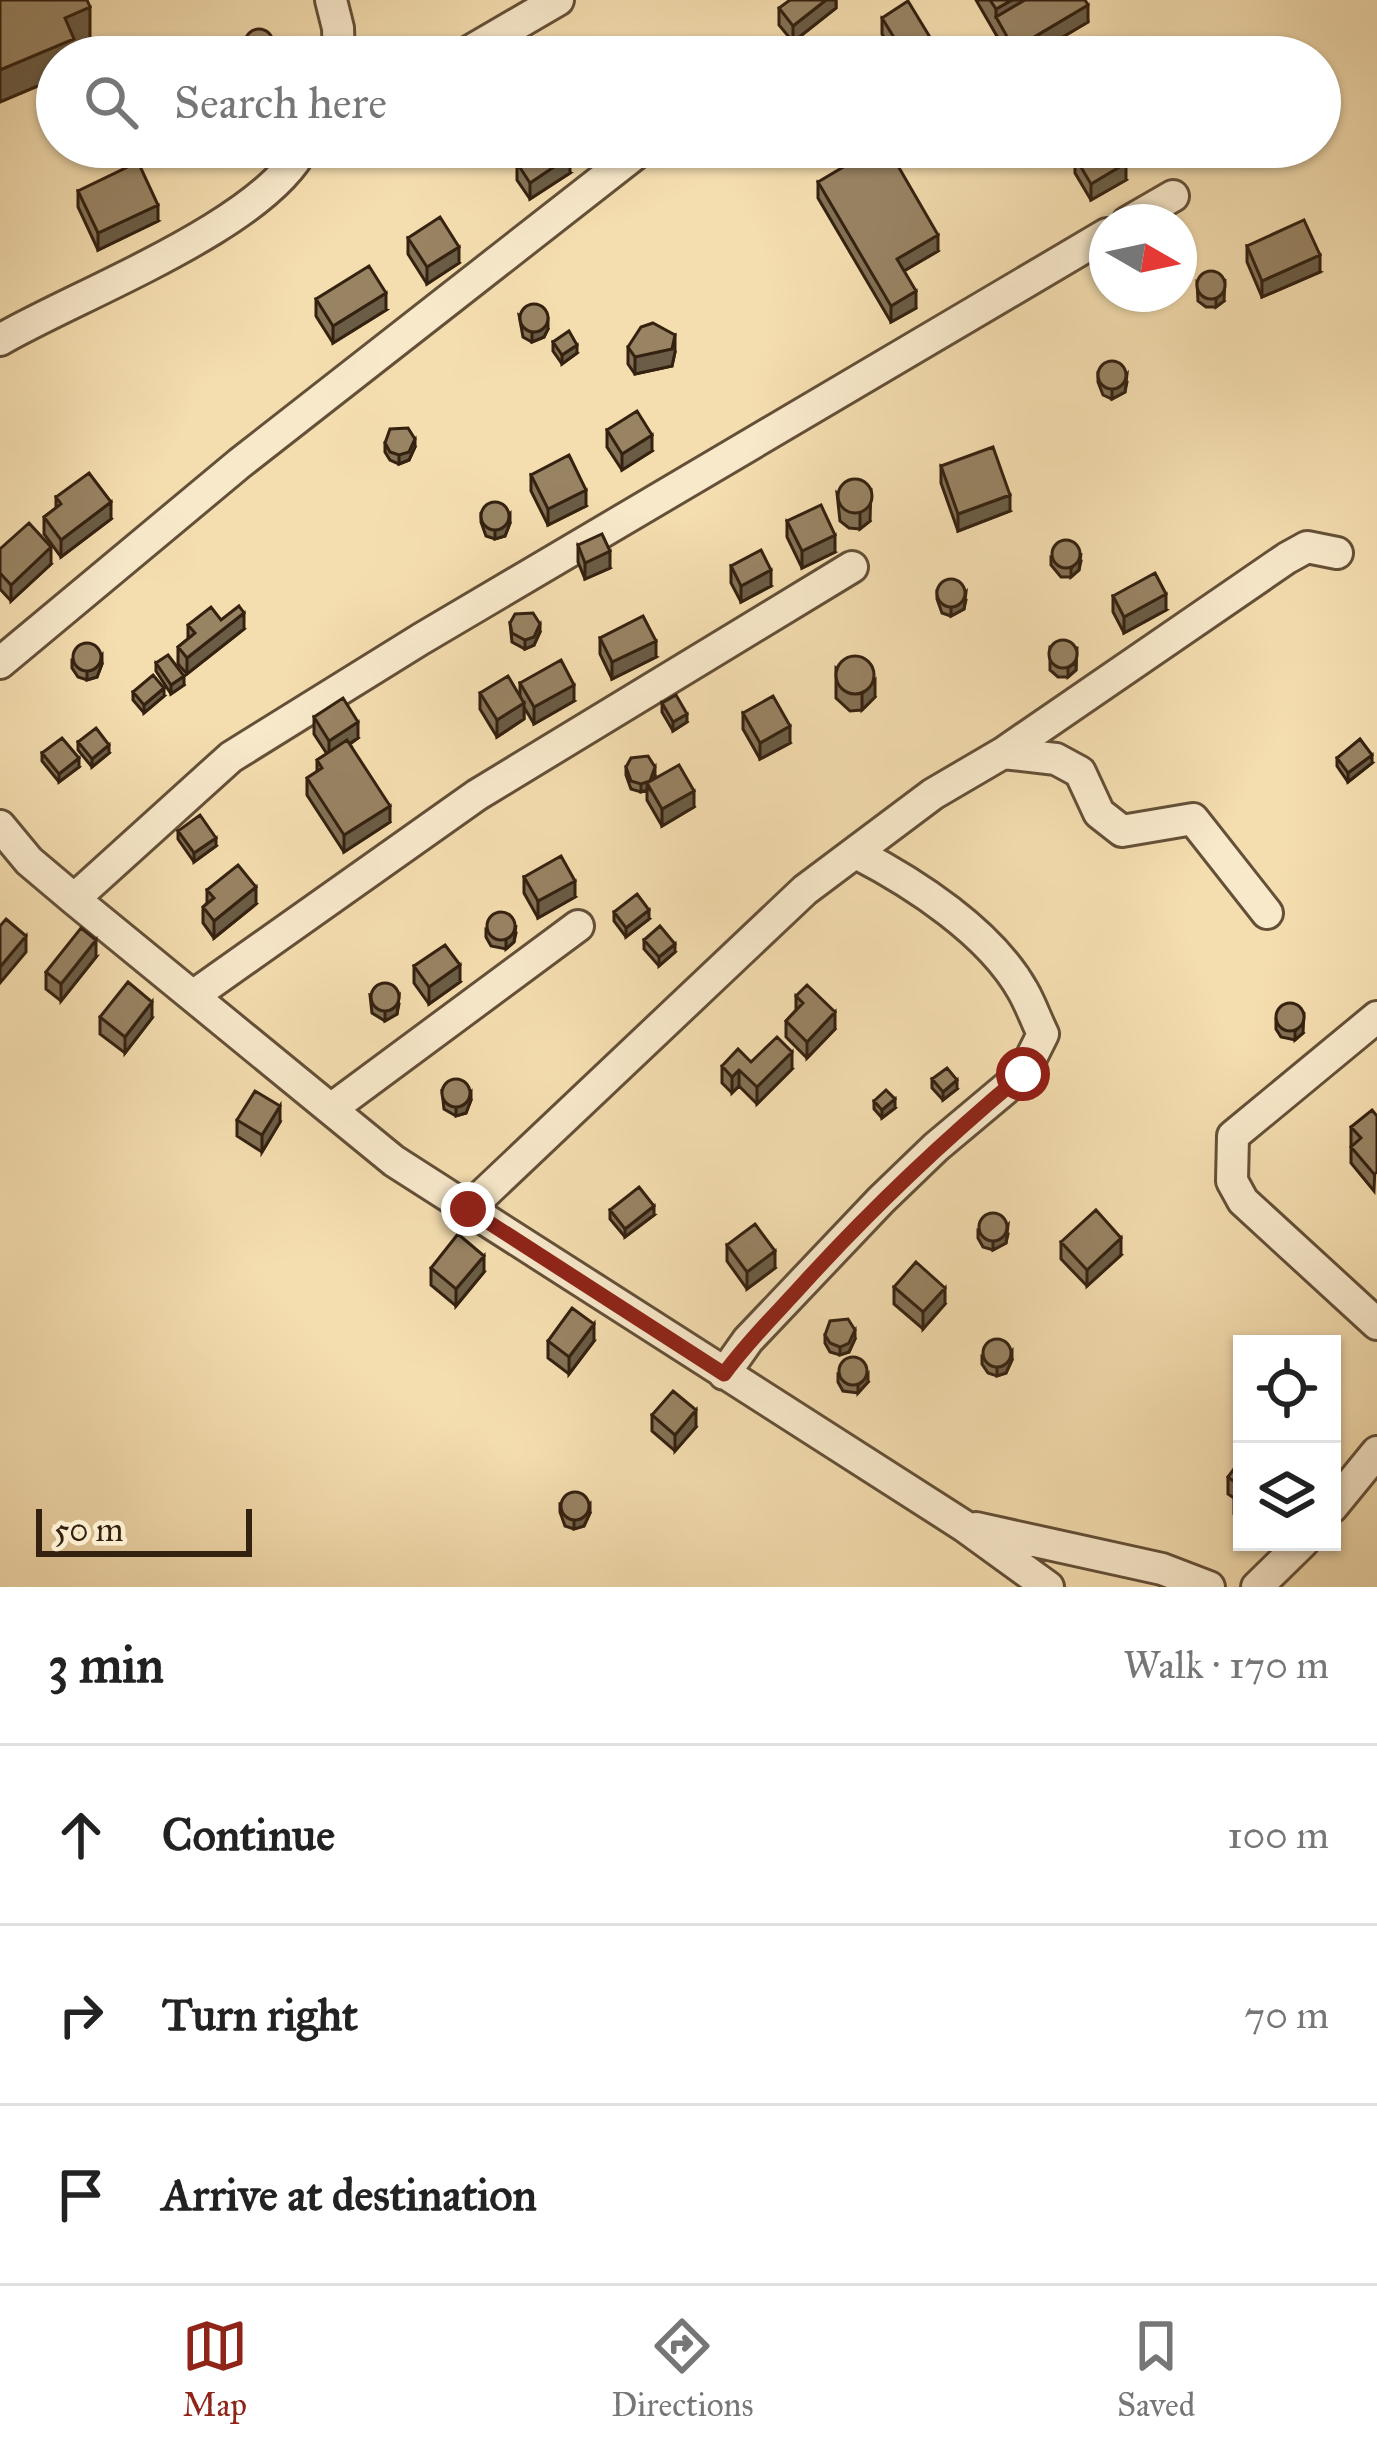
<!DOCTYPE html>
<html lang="en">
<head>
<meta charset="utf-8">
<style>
  body { margin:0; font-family:"IM FELL Great Primer",serif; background:#f2f2f2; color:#222 }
  .controls { position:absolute; right:36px; bottom:36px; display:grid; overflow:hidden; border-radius:0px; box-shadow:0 3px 9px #0004 }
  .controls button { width:108px; height:108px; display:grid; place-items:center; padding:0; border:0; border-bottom:3px solid #e0e0e0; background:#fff; color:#222; font:60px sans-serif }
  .compass { position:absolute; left:1089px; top:204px; width:108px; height:108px; border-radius:50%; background:#fff; box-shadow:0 3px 9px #0004; rotate:99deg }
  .scale { position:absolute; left:36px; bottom:30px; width:216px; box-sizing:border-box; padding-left:12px; border:6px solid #342110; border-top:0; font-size:33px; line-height:42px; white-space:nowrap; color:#342110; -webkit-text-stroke:9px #f8e9cb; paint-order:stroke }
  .stop { position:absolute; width:36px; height:36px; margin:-27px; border:9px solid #8f2418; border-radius:50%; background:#fff }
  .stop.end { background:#8f2418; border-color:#fff; box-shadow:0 3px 12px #0008 }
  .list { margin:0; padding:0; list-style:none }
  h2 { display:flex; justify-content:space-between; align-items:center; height:156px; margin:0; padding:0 48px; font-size:51px }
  h2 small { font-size:39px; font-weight:400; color:#767676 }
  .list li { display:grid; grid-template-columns:78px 1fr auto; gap:36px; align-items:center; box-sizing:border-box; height:180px; padding:0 48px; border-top:3px solid #e0e0e0 }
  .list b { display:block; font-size:45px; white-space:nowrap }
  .list em { font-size:39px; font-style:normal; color:#767676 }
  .icon { flex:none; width:66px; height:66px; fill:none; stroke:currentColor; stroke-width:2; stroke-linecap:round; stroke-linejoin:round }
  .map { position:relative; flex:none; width:1377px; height:1587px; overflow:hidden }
  .search { position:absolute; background:#fff; box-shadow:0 3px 9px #0004; left:36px; right:36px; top:36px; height:132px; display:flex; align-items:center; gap:30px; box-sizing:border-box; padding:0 42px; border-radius:66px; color:#767676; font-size:45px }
  .sheet { height:696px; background:#fff }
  nav { display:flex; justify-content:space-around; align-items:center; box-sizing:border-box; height:168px; border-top:3px solid #e0e0e0; background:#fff; font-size:33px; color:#767676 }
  nav a { display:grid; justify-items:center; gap:6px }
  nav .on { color:#8f2418 }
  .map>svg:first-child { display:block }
</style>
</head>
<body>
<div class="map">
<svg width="1377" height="1587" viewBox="0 0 1377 1587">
  <rect width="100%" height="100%" fill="#f4ddaf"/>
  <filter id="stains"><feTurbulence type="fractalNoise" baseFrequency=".00167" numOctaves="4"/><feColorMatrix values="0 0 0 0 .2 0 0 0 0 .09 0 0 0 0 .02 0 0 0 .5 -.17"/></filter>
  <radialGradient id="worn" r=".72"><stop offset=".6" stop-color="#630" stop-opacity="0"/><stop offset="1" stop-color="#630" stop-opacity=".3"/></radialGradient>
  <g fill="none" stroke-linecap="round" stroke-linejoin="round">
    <!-- minor casing -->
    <g stroke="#645038" stroke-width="36">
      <path id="minor" d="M331,0L338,28L339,57
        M460,57L558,0
        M1128,222L1173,196
        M0,340C77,295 265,225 303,147
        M0,663L240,463L644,147
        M1003,753L1287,558L1307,547L1337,553
        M0,826L29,861L74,899L394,1161L964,1526L1048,1587
        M74,899L231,757L421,639L1107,234
        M193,996L477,795L852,567
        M1377,1017L1233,1136L1232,1181L1243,1201L1377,1324
        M331,1109L578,926
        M468,1209L805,890L933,794L1003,753L1056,759L1080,772L1099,813L1122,831L1193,819L1267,913
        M724,1374L748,1340L881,1200L936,1147L1023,1074L1043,1034C1036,1020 1031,1005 1023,991C990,932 914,883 856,853
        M1332,1507L1377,1452
        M976,1528L1162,1569L1209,1587
        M1257,1587L1303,1542"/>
    </g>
    <!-- minor -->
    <use href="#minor" stroke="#f8e9cb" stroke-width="30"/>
  </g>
  <!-- wall -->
  <path fill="#837155" stroke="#342110" stroke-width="3" d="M836,0V8L793,42L779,25V8Z
    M976,0H1085L1088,22L1029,57H1009Z
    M882,18L942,57H896L882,34Z
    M1075,157L1126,180L1091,200L1075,173Z
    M517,163L570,173L530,199L517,180Z
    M818,182L938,251L904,271L916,308L891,322L818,198Z
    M78,191L158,221L98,250L78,207Z
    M408,238L459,263L427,284L408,254Z
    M1247,246L1320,272L1262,297L1247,262Z
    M1197,282L1224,301L1216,307H1206L1198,301Z
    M316,299L386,310L333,343L316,316Z
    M519,315L548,329L544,337L532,342L523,337Z
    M553,342L577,353L562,364L553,351Z
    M628,347L675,352L672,366L635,374L628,364Z
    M1098,373L1127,382L1125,392L1112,399L1103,395L1098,382Z
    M607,430L652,451L622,470L607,447Z
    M385,443L415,447L409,460L399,464L390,460L385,452Z
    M941,466L1010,511L958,531L941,483Z
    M531,475L586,506L548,525L531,491Z
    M837,493L870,521L860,529L849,528L840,521Z
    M56,497L111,519L61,557L44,534V517L56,508Z
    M481,514L510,523L505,536L495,539L486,536L481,522Z
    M787,521L835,552L802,568L787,537Z
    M578,545L610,568L585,579L578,562Z
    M0,549L51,564L11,601L0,589Z
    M1051,557L1081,561L1079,570L1071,577H1061L1051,565Z
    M731,566L771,586L741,602L731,583Z
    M937,591L966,600L964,609L951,616L942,613L937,599Z
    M1113,596L1166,610L1124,633L1113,612Z
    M221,620L244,629L187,674L178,664V647L188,639V625Z
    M510,623L540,632L534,645L525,649L512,642Z
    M600,638L656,657L612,679L600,654Z
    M1050,647L1077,648L1076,670L1068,677H1058L1050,670Z
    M72,660L102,664L97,677L87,680L78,677L72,668Z
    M156,663L184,685L171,694L156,671Z
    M836,668L875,697L862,710L850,711L836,698Z
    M520,683L574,701L534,724L524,707V719L497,737L480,709V693L520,696Z
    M133,692L164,696L144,713L133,700Z
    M662,703L687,722L673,731L662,712Z
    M743,713L790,743L760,759L743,729Z
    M314,717L358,738L350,744L390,822L344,852L307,795V778L317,772V760L327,754L314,734Z
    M78,742L109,753L92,767L78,750Z
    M42,753L79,767L59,782L42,761Z
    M1337,758L1372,763L1348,782L1337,766Z
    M626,767L655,776L654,779L694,807L662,826L647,800V790L641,792L631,789L626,775Z
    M178,831L216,846L194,862L178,839Z
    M524,877L575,897L538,918L524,893Z
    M207,890L256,904L214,938L203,923V907L207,903Z
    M614,912L649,919L626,937L614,921Z
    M486,929L516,933L514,942L506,949L491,946L486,937Z
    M644,940L675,952L659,966L644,949Z
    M96,957L61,1001L46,989V972Z
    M414,966L460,982L429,1004L414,983Z
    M370,995L399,1004L397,1014L385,1021L372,1013Z
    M796,996L835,1029L807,1058L786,1037V1021L796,1010Z
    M100,1017L152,1018L125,1053L100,1034Z
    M1276,1020L1303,1033L1295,1040L1281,1037L1276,1029Z
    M751,1062L792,1069L757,1104L739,1086L732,1093L722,1083V1066Z
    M932,1079L957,1089L943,1100L932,1088Z
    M442,1091L471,1100L466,1113L456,1116L444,1109Z
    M874,1101L895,1108L882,1118L874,1109Z
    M1377,1116L1374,1191L1351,1163V1127Z
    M237,1120L280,1122L262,1152L237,1136Z
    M610,1210L654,1215L625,1237L610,1219Z
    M978,1230L1008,1234L1006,1243L993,1250L983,1247L978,1238Z
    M1061,1242L1121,1255L1087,1286L1061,1259Z
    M727,1245L775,1268L747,1289L727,1261Z
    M431,1268L484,1272L456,1306L431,1285Z
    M894,1287L945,1304L923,1329L894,1304Z
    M825,1335L855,1339L849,1352L840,1355L830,1352L825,1343Z
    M548,1341H594L569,1374L548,1358Z
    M982,1356L1012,1360L1006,1373L997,1376L988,1373L982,1364Z
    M838,1374L868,1382L858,1393L843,1391L838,1382Z
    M652,1415L696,1427L675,1451L652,1431Z
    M1242,1464V1520L1234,1514V1498L1228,1494V1477Z
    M560,1504L590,1513L584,1526L574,1529L565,1526L560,1512Z"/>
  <!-- shaded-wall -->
  <path fill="#6a5c45" stroke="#342110" stroke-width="3" d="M826,0H836V8L793,42V26Z
    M1012,0H1054L996,17V9Z
    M1088,5V22L1029,57H1014V49Z
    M90,7V39L74,46V57H57V78L0,102V70L65,18Z
    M570,156V173L530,199V183Z
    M1126,163V180L1091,200V184Z
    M158,205V221L98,250V233Z
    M938,235V251L897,275V259Z
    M459,247V263L427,284V267Z
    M1320,255V272L1262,297V281Z
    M1225,279L1224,301L1216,307V299Z
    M916,291V308L891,322V306Z
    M386,293V310L333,343V326Z
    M548,320V329L544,337L532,342V333Z
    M675,335V352L672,366L635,374V357Z
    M577,345V353L562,364V355Z
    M1127,374L1125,392L1112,399V390Z
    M652,435V451L622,470V454Z
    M415,439V447L409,460L399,464V455Z
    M871,488L870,521L860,529V512Z
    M586,490V506L548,525V509Z
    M1010,495V511L958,531V514Z
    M111,502V519L61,557V540Z
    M510,514V523L505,536L495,539V531Z
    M835,535V552L802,568V551Z
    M51,547V564L11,601V585Z
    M610,551V568L585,579V563Z
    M1081,553L1079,570L1071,577V569Z
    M771,570V586L741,602V586Z
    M966,592L964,609L951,616V608Z
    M1166,594V610L1124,633V617Z
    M244,613V629L187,674V658Z
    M540,624V632L534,645L525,649V640Z
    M656,641V657L612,679V662Z
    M102,655V664L97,677L87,680V672Z
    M1076,662V670L1068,677V668Z
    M184,676V685L171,694V685Z
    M875,680V697L862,710V694Z
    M574,685V701L534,724V707Z
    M164,688V696L144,713V705Z
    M524,703V719L497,737V720Z
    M687,714V722L673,731V722Z
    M358,722V738L329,757V741Z
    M790,726V743L760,759V743Z
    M109,745V753L92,767V759Z
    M1372,755V763L1348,782V773Z
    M79,758V767L59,782V774Z
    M655,767V776L650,789L647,783V790L641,792V784Z
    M694,791V807L662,826V809Z
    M390,806V822L344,852V835Z
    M216,838V846L194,862V853Z
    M575,881V897L538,918V901Z
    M256,887V904L214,938V921Z
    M649,910V919L626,937V928Z
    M516,925L514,942L506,949V940Z
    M26,936V952L0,983V967Z
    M96,940V957L61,1001V984Z
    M675,944V952L659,966V957Z
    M460,965V982L429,1004V987Z
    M399,996L397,1014L385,1021V1012Z
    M152,1002V1018L125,1053V1037Z
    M835,1012V1029L807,1058V1042Z
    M1304,1012L1303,1033L1295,1040V1032Z
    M792,1052V1069L757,1104V1087Z
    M739,1070V1086L732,1093V1077Z
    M957,1080V1089L943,1100V1092Z
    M471,1092V1100L466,1113L456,1116V1108Z
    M895,1099V1108L882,1118V1110Z
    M280,1106V1122L262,1152V1135Z
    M654,1206V1215L625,1237V1229Z
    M1008,1225L1006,1243L993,1250V1242Z
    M1121,1238V1255L1087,1286V1270Z
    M775,1251V1268L747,1289V1272Z
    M484,1256V1272L456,1306V1289Z
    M945,1288V1304L923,1329V1312Z
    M594,1324V1341L569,1374V1357Z
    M855,1330V1339L849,1352L840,1355V1347Z
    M1012,1351V1360L1006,1373L997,1376V1368Z
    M868,1374V1382L858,1393V1385Z
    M696,1410V1427L675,1451V1435Z
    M590,1504V1513L584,1526L574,1529V1521Z"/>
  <!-- building -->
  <path fill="#988363" stroke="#342110" stroke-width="3" d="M0,0H87L90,7L65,18L74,39L0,70Z
    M790,0H826L793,26L779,8Z
    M990,0H1012L996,9Z
    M1025,0H1085L1088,5L1014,49L996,17Z
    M908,1L942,57H906L882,18Z
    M245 43a14 14 0 1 1 28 0a14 14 0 1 1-28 0Z
    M983,48L996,53L997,57H973L974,52Z
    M542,147H565L570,156L530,183L517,163Z
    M877,147H887L938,235L897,259L916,291L891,306L818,182Z
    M1092,147H1116L1126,163L1091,184L1075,157Z
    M138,162L158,205L98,233L78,191Z
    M440,217L459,247L427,267L408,238Z
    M1304,220L1320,255L1262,281L1247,246Z
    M369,266L386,293L333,326L316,299Z
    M1197 285a14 14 0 1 1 28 0a14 14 0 1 1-28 0Z
    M520 318a14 14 0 1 1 28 0a14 14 0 1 1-28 0Z
    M653,323L675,335L672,349L635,357L628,347L641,327Z
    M569,331L577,345L562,355L553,342Z
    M1098 375a14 14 0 1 1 28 0a14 14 0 1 1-28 0Z
    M637,411L652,435L622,454L607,430Z
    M408,428L415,439L409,452L399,455L390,452L385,443L390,429Z
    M993,447L1010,495L958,514L941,466Z
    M569,455L586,490L548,509L531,475Z
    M89,473L111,502L61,540L44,517L61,504L56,497Z
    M838 496a17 17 0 1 1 34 0a17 17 0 1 1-34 0Z
    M481 516a14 14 0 1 1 28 0a14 14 0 1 1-28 0Z
    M821,505L835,535L802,551L787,521Z
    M29,523L51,547L11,585L0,573V549Z
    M602,534L610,551L585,563L578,545Z
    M1052 554a14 14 0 1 1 28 0a14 14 0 1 1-28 0Z
    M761,550L771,570L741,586L731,566Z
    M1155,573L1166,594L1124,617L1113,596Z
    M937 593a14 14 0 1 1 28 0a14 14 0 1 1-28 0Z
    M239,606L244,613L187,658L178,647L195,633L188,625L211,607L221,620Z
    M533,613L540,624L534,637L525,640L512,633L510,623L515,614Z
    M643,616L656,641L612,662L600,638Z
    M1049 654a14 14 0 1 1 28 0a14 14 0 1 1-28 0Z
    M73 657a14 14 0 1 1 28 0a14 14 0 1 1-28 0Z
    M168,655L184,676L171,685L156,663Z
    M836 675a19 19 0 1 1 38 0a19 19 0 1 1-38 0Z
    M561,660L574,685L534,707L520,683Z
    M153,675L164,688L144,705L133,692Z
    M508,676L524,703L497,720L480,693Z
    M676,695L687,714L673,722L662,703Z
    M773,696L790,726L760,743L743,713Z
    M343,698L358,722L329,741L314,717Z
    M96,728L109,745L92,759L78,742Z
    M62,738L79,758L59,774L42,753Z
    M1360,739L1372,755L1348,773L1337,758Z
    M347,740L390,806L344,835L307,778L322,768L317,760Z
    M648,756L655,767L650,781L641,784L631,781L626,767L631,758Z
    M679,765L694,791L662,809L647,783Z
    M200,815L216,838L194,853L178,831Z
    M561,856L575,881L538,901L524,877Z
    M238,865L256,887L214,921L203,907L214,898L207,890Z
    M637,894L649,910L626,928L614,912Z
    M487 926a14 14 0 1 1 28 0a14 14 0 1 1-28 0Z
    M6,919L26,936L0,967V926Z
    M660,926L675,944L659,957L644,940Z
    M81,928L96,940L61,984L46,972Z
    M445,945L460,965L429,987L414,966Z
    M128,982L152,1002L125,1037L100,1017Z
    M371 997a14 14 0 1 1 28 0a14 14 0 1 1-28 0Z
    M807,985L835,1012L807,1042L786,1021L803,1003L796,996Z
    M1276 1017a14 14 0 1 1 28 0a14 14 0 1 1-28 0Z
    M777,1037L792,1052L757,1087L739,1070L732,1077L722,1066L738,1049L751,1062Z
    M947,1068L957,1080L943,1092L932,1079Z
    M442 1093a14 14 0 1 1 28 0a14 14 0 1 1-28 0Z
    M886,1090L895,1099L882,1110L874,1101Z
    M255,1091L280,1106L262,1135L237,1120Z
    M1372,1110L1377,1116V1172L1374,1174L1351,1147L1361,1138L1351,1127Z
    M639,1187L654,1206L625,1229L610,1210Z
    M1096,1210L1121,1238L1087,1270L1061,1242Z
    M979 1227a14 14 0 1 1 28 0a14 14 0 1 1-28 0Z
    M755,1224L775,1251L747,1272L727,1245Z
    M458,1234L484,1256L456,1289L431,1268Z
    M916,1262L945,1288L923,1312L894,1287Z
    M572,1308L594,1324L569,1357L548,1341Z
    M848,1319L855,1330L849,1343L840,1347L830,1343L825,1335L830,1321Z
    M983 1353a14 14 0 1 1 28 0a14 14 0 1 1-28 0Z
    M839 1371a14 14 0 1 1 28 0a14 14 0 1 1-28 0Z
    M673,1391L696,1410L675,1435L652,1415Z
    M1239,1462L1242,1464V1503L1234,1497L1241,1487L1228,1477Z
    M561 1506a14 14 0 1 1 28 0a14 14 0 1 1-28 0Z"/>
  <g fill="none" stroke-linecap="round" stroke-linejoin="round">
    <!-- route -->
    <path stroke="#8f2418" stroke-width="15" d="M468,1209L724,1374C748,1341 776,1314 803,1284C872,1208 944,1140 1023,1074"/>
  </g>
  <rect width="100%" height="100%" filter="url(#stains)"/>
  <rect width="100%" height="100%" fill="url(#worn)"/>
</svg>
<div class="controls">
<button><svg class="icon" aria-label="locate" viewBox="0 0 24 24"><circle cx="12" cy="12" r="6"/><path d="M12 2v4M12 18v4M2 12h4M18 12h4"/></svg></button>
<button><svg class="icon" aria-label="layers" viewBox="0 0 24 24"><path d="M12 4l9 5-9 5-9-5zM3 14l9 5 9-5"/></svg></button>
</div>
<svg class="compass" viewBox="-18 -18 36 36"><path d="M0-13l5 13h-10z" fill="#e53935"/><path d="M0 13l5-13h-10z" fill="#767676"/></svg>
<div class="scale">50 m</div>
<div class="stop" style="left:1023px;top:1074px"></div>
<div class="stop end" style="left:468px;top:1209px"></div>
<div class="search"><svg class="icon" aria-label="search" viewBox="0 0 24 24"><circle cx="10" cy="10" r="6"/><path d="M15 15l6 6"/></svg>Search here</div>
</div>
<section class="sheet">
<h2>3 min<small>Walk · 170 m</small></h2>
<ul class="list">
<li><svg class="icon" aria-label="ahead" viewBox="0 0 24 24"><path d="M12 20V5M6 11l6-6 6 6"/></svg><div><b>Continue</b></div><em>100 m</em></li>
<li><svg class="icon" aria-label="right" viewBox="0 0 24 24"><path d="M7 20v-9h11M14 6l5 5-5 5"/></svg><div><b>Turn right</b></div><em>70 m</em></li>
<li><svg class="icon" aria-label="arrive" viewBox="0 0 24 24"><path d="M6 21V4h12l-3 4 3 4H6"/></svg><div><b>Arrive at destination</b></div></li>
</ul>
</section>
<nav>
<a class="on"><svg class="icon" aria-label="map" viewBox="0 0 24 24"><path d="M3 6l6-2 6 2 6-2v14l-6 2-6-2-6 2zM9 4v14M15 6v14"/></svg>Map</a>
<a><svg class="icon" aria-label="directions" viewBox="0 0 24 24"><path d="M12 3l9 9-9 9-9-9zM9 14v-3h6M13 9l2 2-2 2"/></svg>Directions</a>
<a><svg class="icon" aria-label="saved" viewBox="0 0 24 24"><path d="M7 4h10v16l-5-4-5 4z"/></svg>Saved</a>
</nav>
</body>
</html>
